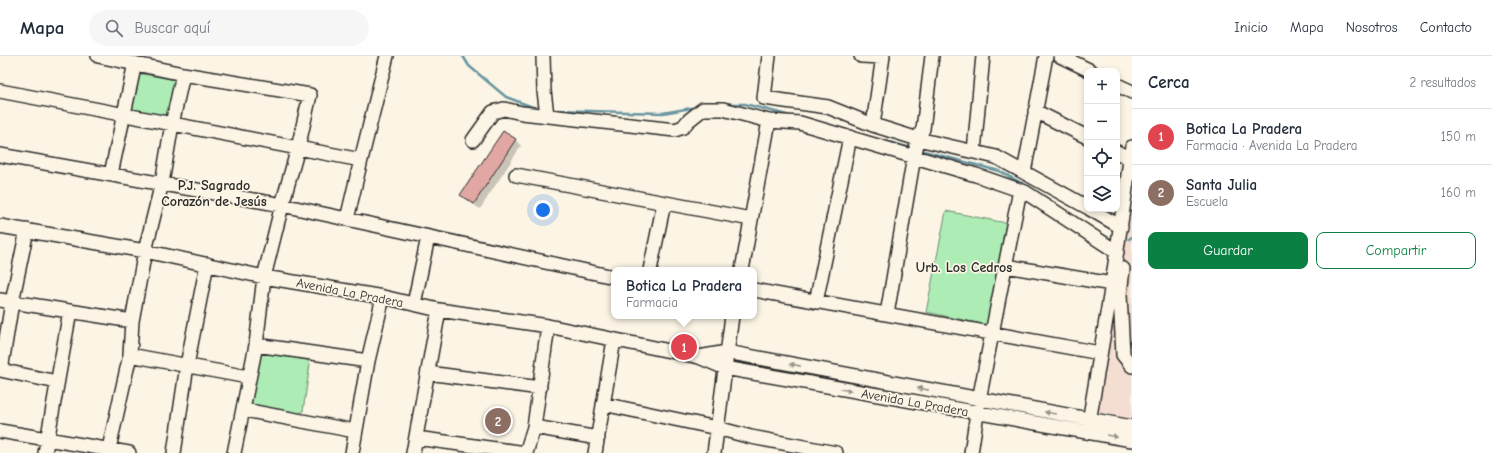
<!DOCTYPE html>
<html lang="es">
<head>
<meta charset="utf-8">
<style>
  body { margin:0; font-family:"Comic Neue",sans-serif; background:#f6f6f7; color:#1f2937 }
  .controls { position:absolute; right:12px; top:12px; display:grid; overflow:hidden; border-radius:8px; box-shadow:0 2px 6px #0003 }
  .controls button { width:36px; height:36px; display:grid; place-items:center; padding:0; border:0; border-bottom:1px solid #e0e1e3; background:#fff; color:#1f2937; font:20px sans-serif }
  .you { position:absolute; left:543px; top:154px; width:14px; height:14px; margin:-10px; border:3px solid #fff; border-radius:50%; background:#1a73e8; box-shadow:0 0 0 6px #1a73e833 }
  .badge { display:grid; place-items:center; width:26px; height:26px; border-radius:50%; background:#0b8043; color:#fff; font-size:13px; font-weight:700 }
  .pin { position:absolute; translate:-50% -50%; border:2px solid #fff; box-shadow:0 1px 4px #0006 }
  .popup { position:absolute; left:611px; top:211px; width:146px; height:52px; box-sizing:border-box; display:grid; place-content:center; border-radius:8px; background:#fff; filter:drop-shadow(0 1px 3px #0005); font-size:13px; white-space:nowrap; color:#747a83 }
  .popup b { font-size:15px; color:#1f2937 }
  .popup::after { content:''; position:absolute; left:50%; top:100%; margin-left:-8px; border:8px solid transparent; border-top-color:#fff }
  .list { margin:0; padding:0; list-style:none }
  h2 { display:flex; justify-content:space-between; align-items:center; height:52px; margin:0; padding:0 16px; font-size:17px }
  h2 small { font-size:13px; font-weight:400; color:#747a83 }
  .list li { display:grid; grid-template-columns:26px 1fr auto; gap:12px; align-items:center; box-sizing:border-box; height:56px; padding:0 16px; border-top:1px solid #e0e1e3 }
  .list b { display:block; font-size:15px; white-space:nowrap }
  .list p { margin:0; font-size:13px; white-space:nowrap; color:#747a83 }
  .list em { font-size:13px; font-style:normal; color:#747a83 }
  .actions { display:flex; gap:8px; padding:12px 16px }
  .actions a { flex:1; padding:9px 0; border:1px solid #0b8043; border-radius:8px; text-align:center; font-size:14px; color:#0b8043 }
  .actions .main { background:#0b8043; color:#fff }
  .icon { flex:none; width:22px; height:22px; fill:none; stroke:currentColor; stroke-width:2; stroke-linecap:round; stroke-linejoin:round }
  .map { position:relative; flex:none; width:1132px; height:397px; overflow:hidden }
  header { display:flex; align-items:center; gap:24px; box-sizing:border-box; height:56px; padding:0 20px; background:#fff; border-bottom:1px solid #e0e1e3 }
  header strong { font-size:19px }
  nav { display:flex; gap:22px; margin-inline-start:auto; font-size:14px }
  .search { width:280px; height:36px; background:#f6f6f7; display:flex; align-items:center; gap:10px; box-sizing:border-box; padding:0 14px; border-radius:22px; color:#747a83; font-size:15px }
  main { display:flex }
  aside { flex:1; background:#fff }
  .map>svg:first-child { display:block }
</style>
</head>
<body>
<header>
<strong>Mapa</strong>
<div class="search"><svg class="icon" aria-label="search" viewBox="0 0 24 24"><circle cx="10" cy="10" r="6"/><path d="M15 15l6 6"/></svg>Buscar aquí</div>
<nav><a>Inicio</a><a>Mapa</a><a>Nosotros</a><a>Contacto</a></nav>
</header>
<main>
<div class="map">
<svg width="1132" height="397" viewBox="0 0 1132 397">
  <rect width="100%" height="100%" fill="#fcf5e5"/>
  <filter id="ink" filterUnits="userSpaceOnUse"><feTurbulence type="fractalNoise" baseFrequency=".025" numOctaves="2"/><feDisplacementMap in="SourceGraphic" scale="8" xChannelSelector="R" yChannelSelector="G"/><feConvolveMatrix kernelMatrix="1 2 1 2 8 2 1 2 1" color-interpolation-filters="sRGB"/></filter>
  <g filter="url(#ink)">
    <!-- built -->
    <path fill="#f4ded1" d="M1132,122V363L1097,356Z"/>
    <!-- green -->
    <path fill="#adecb4" stroke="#6c8c70" d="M137,17L176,24L169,65L129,57Z
      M946,155L1006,167L987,269L926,256Z
      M263,295L307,304L310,308L303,355L299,358L252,350L251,346L259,298Z"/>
    <!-- shadow -->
    <path fill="#0003" d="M503,76L516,84L521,90L480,153L467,144L462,139Z"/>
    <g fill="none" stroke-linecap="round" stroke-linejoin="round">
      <!-- stream -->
      <path stroke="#6795a1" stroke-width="2.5" d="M463,0L469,10L506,41L538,53
        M726,48H745L791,60
        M553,54L663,57L697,51
        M877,83L911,92
        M920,94L999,115L1027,130
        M1101,178L1115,185
        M1129,183L1132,181"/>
    </g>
    <!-- building -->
    <path fill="#e1a7a3" stroke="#2b2b2b" d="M503,75L516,83L474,148L460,139Z"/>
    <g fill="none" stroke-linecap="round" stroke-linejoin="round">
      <!-- minor casing -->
      <g stroke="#2b2b2b" stroke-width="16">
        <path id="minor" d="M98,0L183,18L310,39L298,92L282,149L264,221L256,289L234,397
          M543,0L544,35L547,59
          M769,0L764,42L828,51L873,69L918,83L996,101L1087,151
          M861,0L882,1
          M1060,0L1091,15
          M1117,29L1132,36
          M0,35L361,104
          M1035,55L1087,81
          M873,69L883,0
          M473,84L493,56L504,53L522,57L675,74L683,71L688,65L703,53H723L769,65L800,67L976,119L1025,136L1117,196
          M974,95L983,0
          M1117,96L1130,103
          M0,99L282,149L614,221
          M1024,116L1046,0
          M111,118L135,7
          M516,119L751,163
          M1090,153L1121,171
          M347,163L361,104L387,0
          M0,170L145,195L264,221L383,241L439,254L548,270L699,301L725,312L1132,384
          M1006,210L1112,228
          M1123,213L1120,238L1123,299L1132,310
          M650,214L664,147
          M742,214L769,65
          M754,234L1100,297
          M0,244L132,265
          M816,246L850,81
          M414,248L428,181
          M887,258L912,112L918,83L923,73L932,0
          M256,289L368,305
          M130,299L248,321
          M699,301L727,296L1132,371
          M0,314L57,326
          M1,314L12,246L27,174
          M428,317L540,332
          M603,348L717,372L751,381L836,397
          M244,354L355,375
          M534,371L598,382
          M1088,372L1112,228L1132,91
          M0,375L129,397
          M416,382L526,397L534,371L548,270
          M45,397L70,255
          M108,397L130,299L132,265L145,195L162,127L172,68L183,18
          M174,397L187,309L207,208
          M352,397L368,305L383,241
          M413,397L439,254
          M595,397L614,284
          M714,397L732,260
          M971,397L979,344L1020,134"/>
      </g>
      <!-- minor -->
      <use href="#minor" stroke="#fcf5e5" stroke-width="13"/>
    </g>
    <!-- one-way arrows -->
    <defs><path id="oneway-solid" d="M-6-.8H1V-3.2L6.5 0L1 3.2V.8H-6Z"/></defs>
    <g fill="#949088">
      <use href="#oneway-solid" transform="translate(795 309) rotate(-169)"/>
      <use href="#oneway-solid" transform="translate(923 333) rotate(-169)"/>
      <use href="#oneway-solid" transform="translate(846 334) rotate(10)"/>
      <use href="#oneway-solid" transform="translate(1050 357) rotate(-170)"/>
      <use href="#oneway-solid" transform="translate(1112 380) rotate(10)"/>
    </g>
  </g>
  <g text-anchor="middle" stroke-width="3.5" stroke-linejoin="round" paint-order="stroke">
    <!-- street labels -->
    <g font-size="13" fill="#2b2b2b" stroke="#fcf5e5">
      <text transform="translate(350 236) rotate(11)" y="5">Avenida La Pradera</text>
      <text transform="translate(915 346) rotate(10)" y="5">Avenida La Pradera</text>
    </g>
    <!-- neighbourhood labels -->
    <g font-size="14" font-weight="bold" fill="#2b2b2b" stroke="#fcf5e5">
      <text x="214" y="134">P.J. Sagrado<tspan x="214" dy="16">Corazón de Jesús</tspan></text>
      <text x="964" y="216">Urb. Los Cedros</text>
    </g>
  </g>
</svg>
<div class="controls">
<button>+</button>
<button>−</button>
<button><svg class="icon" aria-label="locate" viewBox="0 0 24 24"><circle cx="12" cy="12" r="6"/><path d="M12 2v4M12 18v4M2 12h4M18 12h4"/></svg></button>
<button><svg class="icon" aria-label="layers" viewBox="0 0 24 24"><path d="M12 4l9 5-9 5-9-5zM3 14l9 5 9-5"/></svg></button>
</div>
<div class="you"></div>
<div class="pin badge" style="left:684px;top:291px;background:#e0444e">1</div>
<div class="popup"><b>Botica La Pradera</b>Farmacia</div>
<div class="pin badge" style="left:498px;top:365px;background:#8d6e63">2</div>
</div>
<aside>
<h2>Cerca<small>2 resultados</small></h2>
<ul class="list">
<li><span class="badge" style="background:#e0444e">1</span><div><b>Botica La Pradera</b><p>Farmacia · Avenida La Pradera</p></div><em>150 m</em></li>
<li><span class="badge" style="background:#8d6e63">2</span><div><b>Santa Julia</b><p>Escuela</p></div><em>160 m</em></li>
</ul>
<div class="actions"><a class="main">Guardar</a><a>Compartir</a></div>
</aside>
</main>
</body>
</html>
